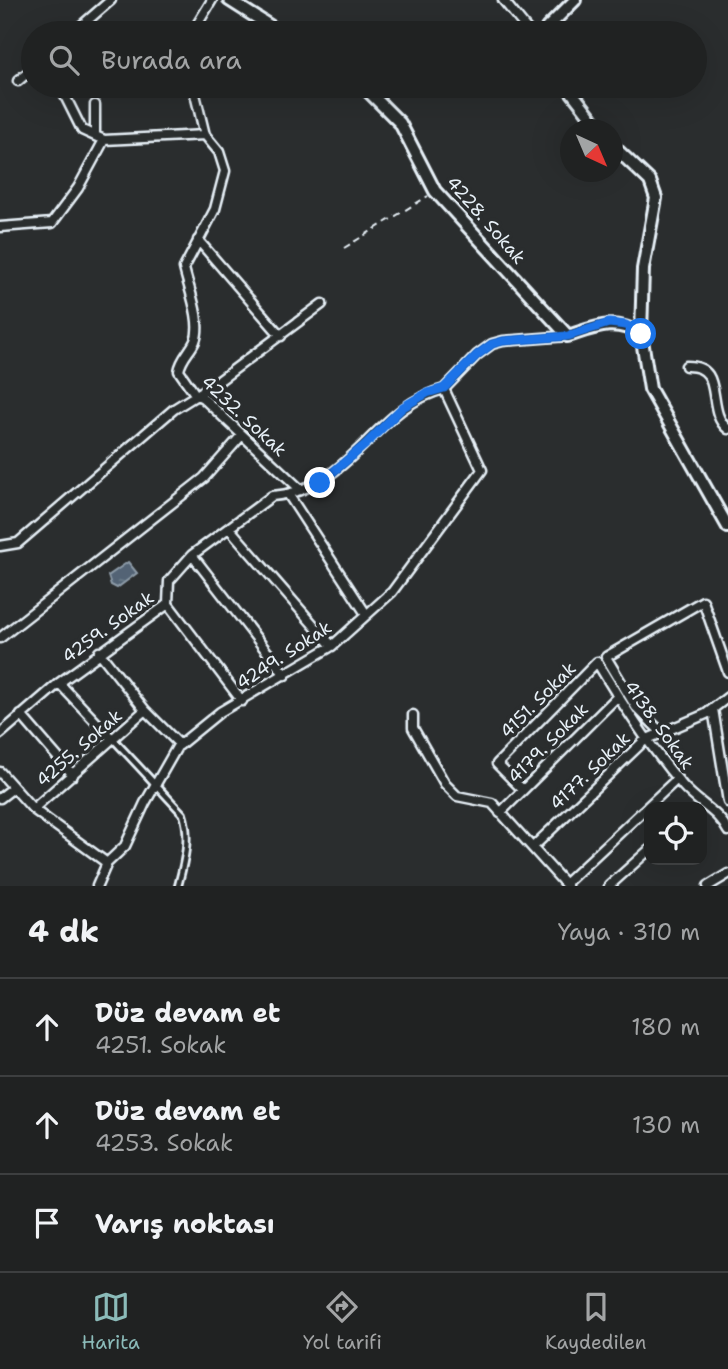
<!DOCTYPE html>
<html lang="tr">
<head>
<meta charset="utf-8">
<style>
  body { margin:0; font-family:"Shantell Sans",sans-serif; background:#282a2a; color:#f1f3f6 }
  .controls { position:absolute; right:21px; bottom:21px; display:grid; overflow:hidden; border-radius:14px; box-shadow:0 7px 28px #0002 }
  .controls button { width:63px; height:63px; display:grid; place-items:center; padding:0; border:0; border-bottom:2px solid #3d3f40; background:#202222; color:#f1f3f6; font:35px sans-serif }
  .compass { position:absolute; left:560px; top:119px; width:63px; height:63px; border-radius:50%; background:#202222; box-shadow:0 7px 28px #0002; rotate:136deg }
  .stop { position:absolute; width:21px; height:21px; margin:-16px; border:5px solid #1a73e8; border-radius:50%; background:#fff }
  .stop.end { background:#1a73e8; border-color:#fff; box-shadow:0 2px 7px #0008 }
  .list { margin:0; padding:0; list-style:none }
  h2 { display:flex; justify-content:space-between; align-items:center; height:91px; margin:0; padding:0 28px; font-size:30px }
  h2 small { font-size:23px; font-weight:400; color:#a2a4a5 }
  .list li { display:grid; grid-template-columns:46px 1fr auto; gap:21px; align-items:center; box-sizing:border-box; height:98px; padding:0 28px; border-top:2px solid #3d3f40 }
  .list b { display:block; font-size:26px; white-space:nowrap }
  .list p { margin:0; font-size:23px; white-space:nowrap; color:#a2a4a5 }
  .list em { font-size:23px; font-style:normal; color:#a2a4a5 }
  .icon { flex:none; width:38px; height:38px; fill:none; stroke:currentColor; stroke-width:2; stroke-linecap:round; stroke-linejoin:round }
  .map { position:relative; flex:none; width:728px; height:886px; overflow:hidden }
  .search { position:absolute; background:#202222; box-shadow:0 7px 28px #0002; left:21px; right:21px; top:21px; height:77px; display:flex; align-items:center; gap:18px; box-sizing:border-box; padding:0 24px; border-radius:38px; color:#a2a4a5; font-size:26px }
  .sheet { height:385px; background:#202222 }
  nav { display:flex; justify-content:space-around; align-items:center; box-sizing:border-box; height:98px; border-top:2px solid #3d3f40; background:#202222; font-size:19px; color:#a2a4a5 }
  nav a { display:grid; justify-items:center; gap:4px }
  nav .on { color:#8bbbb9 }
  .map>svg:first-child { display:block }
</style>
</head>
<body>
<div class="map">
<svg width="728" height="886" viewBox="0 0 728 886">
  <defs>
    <pattern id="water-ripples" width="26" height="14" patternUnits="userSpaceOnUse" patternTransform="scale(1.75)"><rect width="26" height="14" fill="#526475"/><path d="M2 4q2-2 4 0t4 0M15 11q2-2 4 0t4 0" fill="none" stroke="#6b7b89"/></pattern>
  </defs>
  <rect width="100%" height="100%" fill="#2a2d2e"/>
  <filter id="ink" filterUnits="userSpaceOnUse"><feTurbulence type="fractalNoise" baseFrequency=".0143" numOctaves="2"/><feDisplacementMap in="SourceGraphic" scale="14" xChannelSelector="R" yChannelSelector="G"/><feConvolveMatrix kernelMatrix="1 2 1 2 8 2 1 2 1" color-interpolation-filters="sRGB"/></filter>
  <g filter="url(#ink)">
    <!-- water -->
    <path fill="url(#water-ripples)" stroke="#8e9ca9" stroke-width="2" d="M128,562L137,573L117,588L111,585L108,576Z"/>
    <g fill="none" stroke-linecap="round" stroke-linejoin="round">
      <!-- lane casing -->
      <g stroke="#e8f1f8" stroke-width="10">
        <path id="lane" d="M113,739L183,814C191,838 184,863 178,886"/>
      </g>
      <!-- street casing -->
      <g stroke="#e8f1f8" stroke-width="13">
        <path id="street" d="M503,0L530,33
          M73,33L111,0
          M192,33L212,0
          M18,81L33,68
          M60,86L82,130L104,140
          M193,86L205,135L219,152L225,171L215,209L184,268C188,287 203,322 195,341C190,352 181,358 179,371L195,394L203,398L301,490
          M95,105V134
          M0,227L52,223L78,188L104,140L205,135
          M198,240L281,336
          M686,366C727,365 704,411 728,429
          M444,389L477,355L492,344L503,341L568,336
          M288,494L366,614
          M229,528L332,646
          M0,546L18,543L174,409L216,383L322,304
          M192,555L285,675
          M168,604L169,581L192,555L272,496C352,490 373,407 444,389
          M168,604L242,701
          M0,638L204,478L242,435
          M99,652L145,710L180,745
          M59,683L112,739
          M713,709L728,802
          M21,715L73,775
          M413,715V728L445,784L457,796L492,803L567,886
          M662,733L636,707L606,657L703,601L728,672
          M0,734L59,683L168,604
          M0,772L33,809L107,863
          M523,790L497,764L597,662C623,706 650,747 683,786C699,804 719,812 728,831
          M0,798L13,788
          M33,809L145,710
          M500,813L617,697
          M533,847L645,740L706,714L728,697
          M565,884L677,779
          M97,886L107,863L125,846L145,803L177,747L220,712L332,646L392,592L482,470L444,389
          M609,886L649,850
          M708,886L728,874"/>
      </g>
      <!-- secondary casing -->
      <g stroke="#e8f1f8" stroke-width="16">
        <path id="secondary" d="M229,0L281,33
          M546,33L547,28L575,0
          M363,86L400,123L435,191L568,336C596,327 614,318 641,334
          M567,86L601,130
          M612,145L650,181L656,198L643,269L641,334L650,389L728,527"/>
      </g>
      <!-- path -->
      <path stroke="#e8f1f8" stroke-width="2" stroke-dasharray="7 5" stroke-linecap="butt" d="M344,248L428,196"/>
      <!-- lane -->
      <use href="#lane" stroke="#2a2d2e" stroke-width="4.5"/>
      <!-- street -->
      <use href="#street" stroke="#2a2d2e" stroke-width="8"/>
      <!-- secondary -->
      <use href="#secondary" stroke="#2a2d2e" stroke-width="10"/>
    </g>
  </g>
  <g fill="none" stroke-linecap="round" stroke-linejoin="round" filter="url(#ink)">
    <!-- route -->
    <path stroke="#1a73e8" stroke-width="9" d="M320,483L366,444L403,407L427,393L444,388L477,355L492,344L503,341L568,336L609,323L626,325L641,334"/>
  </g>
  <g text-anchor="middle" stroke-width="7" stroke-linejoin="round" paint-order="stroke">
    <!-- street labels -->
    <g font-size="18" fill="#e8f1f8" stroke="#2a2d2e">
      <text transform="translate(486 220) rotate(49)" y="6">4228. Sokak</text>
      <text transform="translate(244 416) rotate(43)" y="6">4232. Sokak</text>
      <text transform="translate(108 627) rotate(-36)" y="6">4259. Sokak</text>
      <text transform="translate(284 655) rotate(-33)" y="6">4249. Sokak</text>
      <text transform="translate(538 700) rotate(-45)" y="6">4151. Sokak</text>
      <text transform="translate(659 725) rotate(54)" y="6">4138. Sokak</text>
      <text transform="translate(548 743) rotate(-45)" y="6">4179. Sokak</text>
      <text transform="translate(79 748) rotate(-41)" y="6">4255. Sokak</text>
      <text transform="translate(590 771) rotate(-44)" y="6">4177. Sokak</text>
    </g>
  </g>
</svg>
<div class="controls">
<button><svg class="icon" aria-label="locate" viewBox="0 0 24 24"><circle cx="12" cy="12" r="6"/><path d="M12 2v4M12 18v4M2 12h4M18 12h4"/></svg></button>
</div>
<svg class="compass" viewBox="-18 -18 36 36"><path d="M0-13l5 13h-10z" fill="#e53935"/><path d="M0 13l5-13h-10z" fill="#a2a4a5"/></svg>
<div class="stop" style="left:641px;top:334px"></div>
<div class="stop end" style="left:320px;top:483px"></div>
<div class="search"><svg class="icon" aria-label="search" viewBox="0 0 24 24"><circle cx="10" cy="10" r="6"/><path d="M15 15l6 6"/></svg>Burada ara</div>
</div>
<section class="sheet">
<h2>4 dk<small>Yaya · 310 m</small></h2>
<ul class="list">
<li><svg class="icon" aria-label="ahead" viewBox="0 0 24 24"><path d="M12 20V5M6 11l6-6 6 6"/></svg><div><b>Düz devam et</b><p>4251. Sokak</p></div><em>180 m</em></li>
<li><svg class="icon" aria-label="ahead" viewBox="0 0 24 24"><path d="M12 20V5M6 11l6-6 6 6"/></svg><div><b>Düz devam et</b><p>4253. Sokak</p></div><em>130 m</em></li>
<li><svg class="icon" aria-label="arrive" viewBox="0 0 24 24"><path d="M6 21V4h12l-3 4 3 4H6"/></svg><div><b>Varış noktası</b></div></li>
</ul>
</section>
<nav>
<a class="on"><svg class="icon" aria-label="map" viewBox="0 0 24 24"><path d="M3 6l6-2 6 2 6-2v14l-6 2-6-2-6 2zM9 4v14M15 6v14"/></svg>Harita</a>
<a><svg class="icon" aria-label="directions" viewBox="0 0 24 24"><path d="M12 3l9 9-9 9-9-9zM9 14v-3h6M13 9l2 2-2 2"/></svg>Yol tarifi</a>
<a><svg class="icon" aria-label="saved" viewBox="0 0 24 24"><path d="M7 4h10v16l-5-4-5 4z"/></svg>Kaydedilen</a>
</nav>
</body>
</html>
